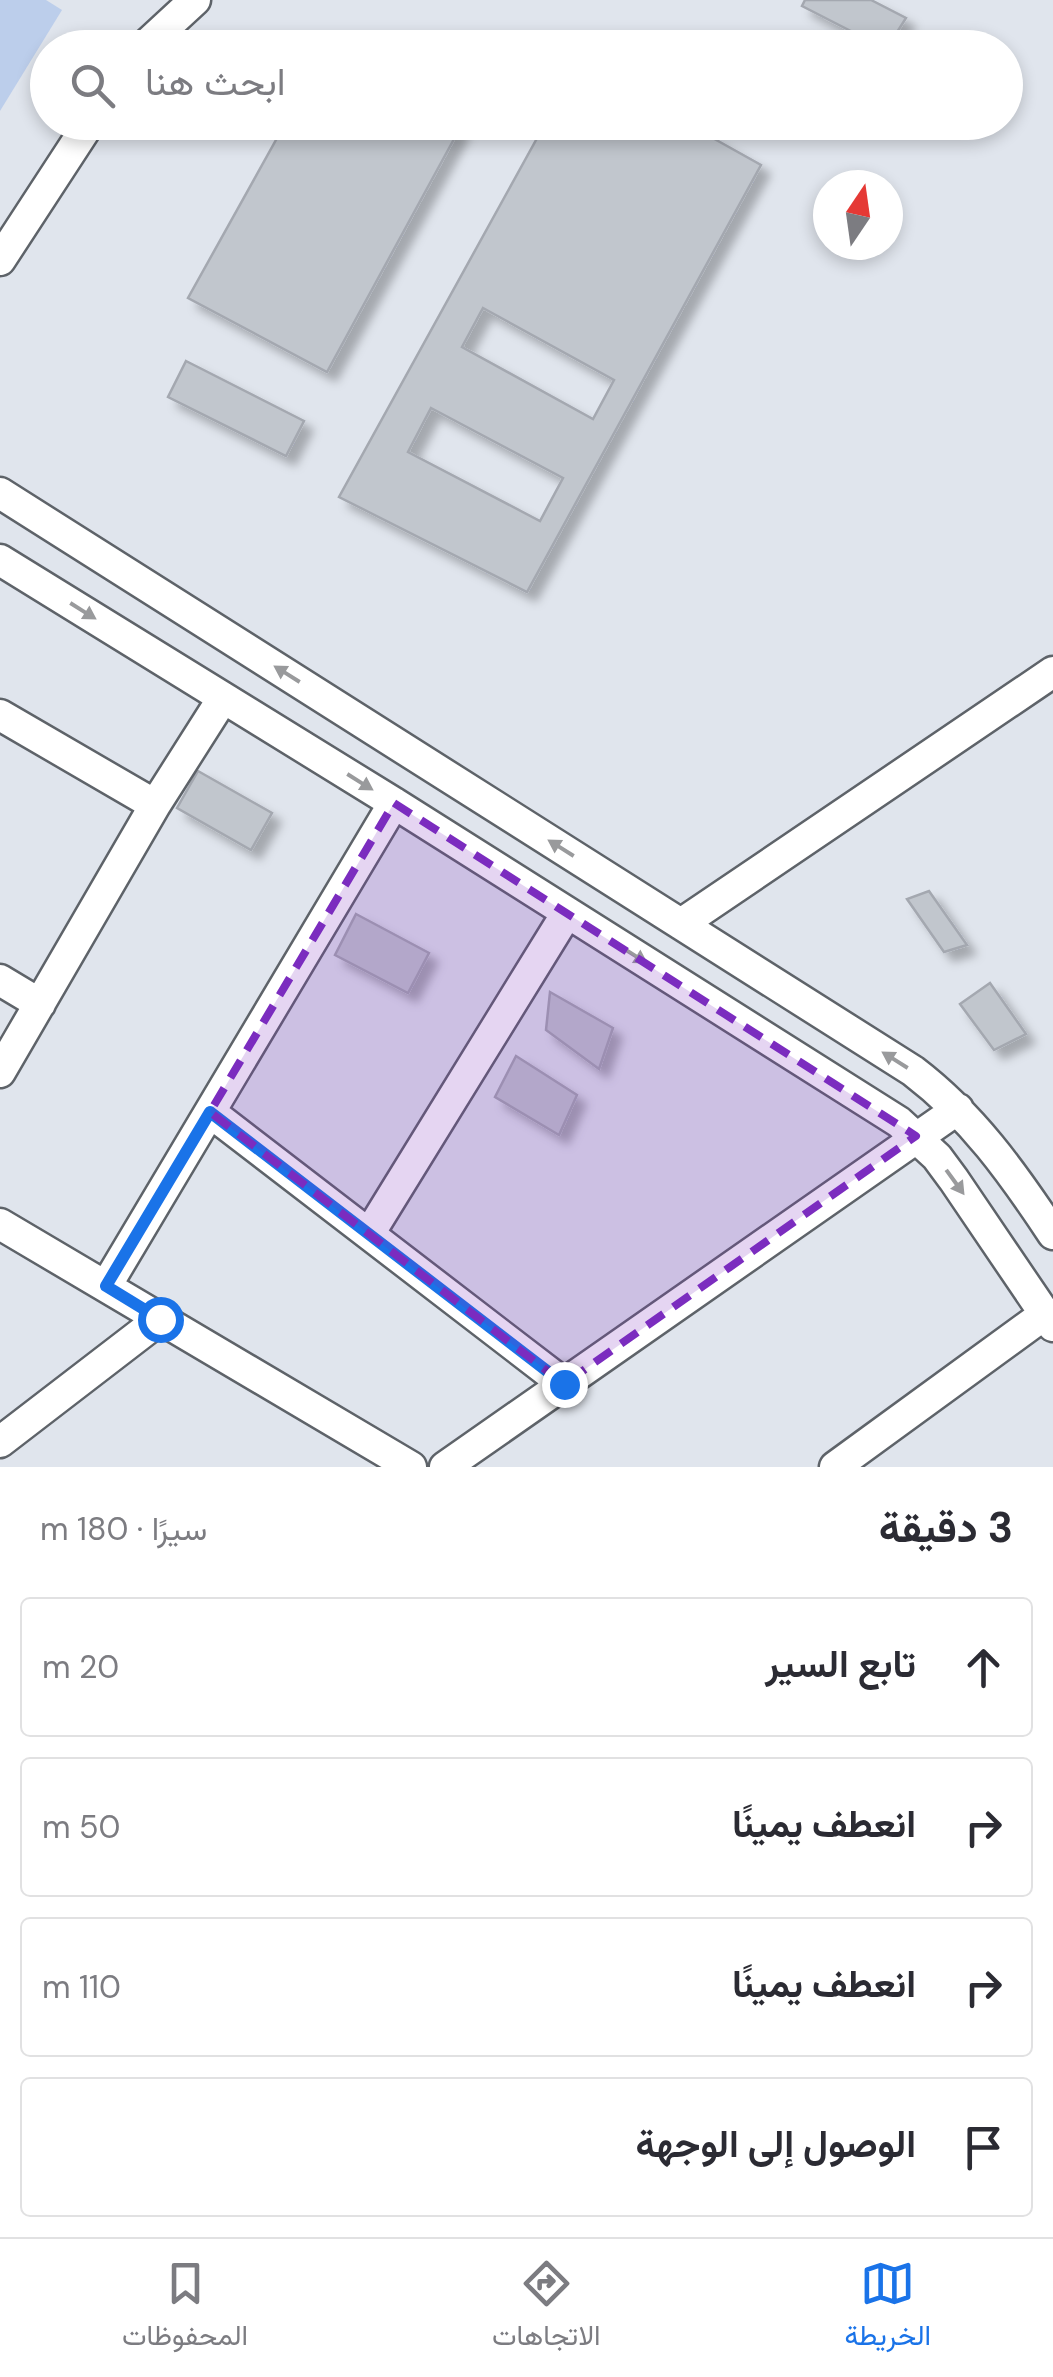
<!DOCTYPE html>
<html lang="ar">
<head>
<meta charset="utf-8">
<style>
  body { margin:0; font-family:"DM Sans",Vazirmatn,sans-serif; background:#f2f2f3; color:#2b2b33; direction:rtl }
  .compass { position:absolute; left:813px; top:170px; width:90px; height:90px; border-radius:50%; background:#fff; box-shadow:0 5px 15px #0003; rotate:13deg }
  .stop { position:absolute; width:30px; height:30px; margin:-22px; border:8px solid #1a73e8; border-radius:50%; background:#fff }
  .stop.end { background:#1a73e8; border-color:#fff; box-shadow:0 2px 10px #0008 }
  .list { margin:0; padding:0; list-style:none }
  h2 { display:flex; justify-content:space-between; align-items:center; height:130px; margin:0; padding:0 40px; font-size:42px }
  h2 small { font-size:32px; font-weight:400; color:#7c7c81 }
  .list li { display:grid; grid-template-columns:65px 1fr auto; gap:30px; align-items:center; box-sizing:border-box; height:140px; margin:0 20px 20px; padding:0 20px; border:2px solid #e1e1e2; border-radius:10px }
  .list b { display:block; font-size:38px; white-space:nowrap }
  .list em { font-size:32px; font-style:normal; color:#7c7c81 }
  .icon { flex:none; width:55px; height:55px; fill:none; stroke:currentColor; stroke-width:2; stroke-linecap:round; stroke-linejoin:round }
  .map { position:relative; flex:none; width:1053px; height:1467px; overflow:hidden; direction:ltr }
  .search { position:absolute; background:#fff; box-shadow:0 5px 15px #0003; left:30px; right:30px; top:30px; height:110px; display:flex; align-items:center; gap:25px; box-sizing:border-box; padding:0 35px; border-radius:55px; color:#7c7c81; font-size:38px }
  .sheet { height:770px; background:#fff }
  nav { display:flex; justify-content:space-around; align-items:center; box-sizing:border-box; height:140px; border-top:2px solid #e1e1e2; background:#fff; font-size:28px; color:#7c7c81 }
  nav a { display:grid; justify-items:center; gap:5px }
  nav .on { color:#1a73e8 }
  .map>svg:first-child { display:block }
</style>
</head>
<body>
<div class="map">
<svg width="1053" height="1467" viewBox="0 0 1053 1467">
  <defs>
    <filter id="shadow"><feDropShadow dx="9" dy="9" stdDeviation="5" flood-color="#0004"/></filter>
  </defs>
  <rect width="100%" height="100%" fill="#e0e5ed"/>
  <!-- green -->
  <path fill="#bcceeb" d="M0,0H46L62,10L0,111Z"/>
  <!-- building -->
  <path fill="#c1c6cd" stroke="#a4a8b0" stroke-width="2.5" fill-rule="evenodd" filter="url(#shadow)" d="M805,0H871L906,18L887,48H884L802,6Z
    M286,122H449L460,128L327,372L188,298Z
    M546,122H684L761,165L527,592L339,497ZM483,308L614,380L593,419L462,347ZM431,408L563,478L540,521L408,452Z
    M186,361L304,421L286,456L168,397Z
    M198,771L272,813L251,850L177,808Z
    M929,891L967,945L944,952L907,899Z
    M356,914L429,953L408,993L335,955Z
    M990,983L1026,1034L994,1050L960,1004Z
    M550,992L613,1028L599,1069L546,1030Z
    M516,1056L577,1095L559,1135L495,1097Z"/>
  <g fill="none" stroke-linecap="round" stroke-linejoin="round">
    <!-- minor casing -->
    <g stroke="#5e6369" stroke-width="35">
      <path id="minor" d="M143,48L195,0
        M0,260L90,122
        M0,493L913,1071C972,1116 1012,1172 1053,1234
        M0,560L394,803L899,1122L937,1157L954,1180L1053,1326
        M0,715L155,805
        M681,924L1053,672
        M0,980L40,1004
        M0,1072L155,805L223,698
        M210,1112L564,1384
        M0,1224L411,1467
        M369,1234L567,913
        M106,1286L394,803
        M0,1442L160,1319
        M445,1467L958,1109
        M835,1467L1045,1314"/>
    </g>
    <!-- minor -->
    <use href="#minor" stroke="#fff" stroke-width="30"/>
  </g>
  <!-- one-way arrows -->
  <defs><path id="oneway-solid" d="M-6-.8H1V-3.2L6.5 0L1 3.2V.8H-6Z" transform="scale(2.5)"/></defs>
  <g fill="#999a9c">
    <use href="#oneway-solid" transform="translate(83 611) rotate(32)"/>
    <use href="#oneway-solid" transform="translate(287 674) rotate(-148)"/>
    <use href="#oneway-solid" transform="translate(360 782) rotate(32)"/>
    <use href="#oneway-solid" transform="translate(561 848) rotate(-148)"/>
    <use href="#oneway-solid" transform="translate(634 955) rotate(32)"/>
    <use href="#oneway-solid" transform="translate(895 1060) rotate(-148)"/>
    <use href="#oneway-solid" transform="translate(955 1182) rotate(54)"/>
  </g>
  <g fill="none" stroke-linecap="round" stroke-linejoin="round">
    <!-- route -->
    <path stroke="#1a73e8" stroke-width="12" d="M160,1319L106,1286L210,1112L564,1384"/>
  </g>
  <!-- marked area -->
  <path fill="#7b2cbf" fill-opacity="0.2" stroke="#7b2cbf" stroke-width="8" stroke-dasharray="20 12" stroke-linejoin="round" d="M394,803L916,1136L564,1384L210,1112Z"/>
</svg>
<svg class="compass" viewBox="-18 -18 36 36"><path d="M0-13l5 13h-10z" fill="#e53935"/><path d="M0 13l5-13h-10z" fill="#7c7c81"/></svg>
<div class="stop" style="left:160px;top:1319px"></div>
<div class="stop end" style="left:564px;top:1384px"></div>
<div class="search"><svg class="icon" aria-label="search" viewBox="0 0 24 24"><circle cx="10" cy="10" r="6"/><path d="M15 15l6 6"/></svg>ابحث هنا</div>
</div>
<section class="sheet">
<h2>3 دقيقة<small>سيرًا · 180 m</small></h2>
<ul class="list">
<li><svg class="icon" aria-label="ahead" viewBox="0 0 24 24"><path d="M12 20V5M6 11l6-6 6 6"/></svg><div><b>تابع السير</b></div><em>20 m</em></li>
<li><svg class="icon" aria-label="right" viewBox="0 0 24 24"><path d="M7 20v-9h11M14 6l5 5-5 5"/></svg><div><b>انعطف يمينًا</b></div><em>50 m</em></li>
<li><svg class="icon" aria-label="right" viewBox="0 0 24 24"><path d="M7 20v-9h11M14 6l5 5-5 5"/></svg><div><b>انعطف يمينًا</b></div><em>110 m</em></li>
<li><svg class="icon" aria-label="arrive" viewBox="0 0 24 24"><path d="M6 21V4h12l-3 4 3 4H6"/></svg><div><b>الوصول إلى الوجهة</b></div></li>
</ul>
</section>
<nav>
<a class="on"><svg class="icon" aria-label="map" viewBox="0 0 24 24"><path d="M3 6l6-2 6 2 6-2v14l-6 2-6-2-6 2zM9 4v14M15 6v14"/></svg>الخريطة</a>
<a><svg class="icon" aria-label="directions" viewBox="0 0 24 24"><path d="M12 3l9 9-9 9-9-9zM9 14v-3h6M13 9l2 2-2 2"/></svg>الاتجاهات</a>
<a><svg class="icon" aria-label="saved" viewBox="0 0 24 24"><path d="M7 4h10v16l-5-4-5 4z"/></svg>المحفوظات</a>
</nav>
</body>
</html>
